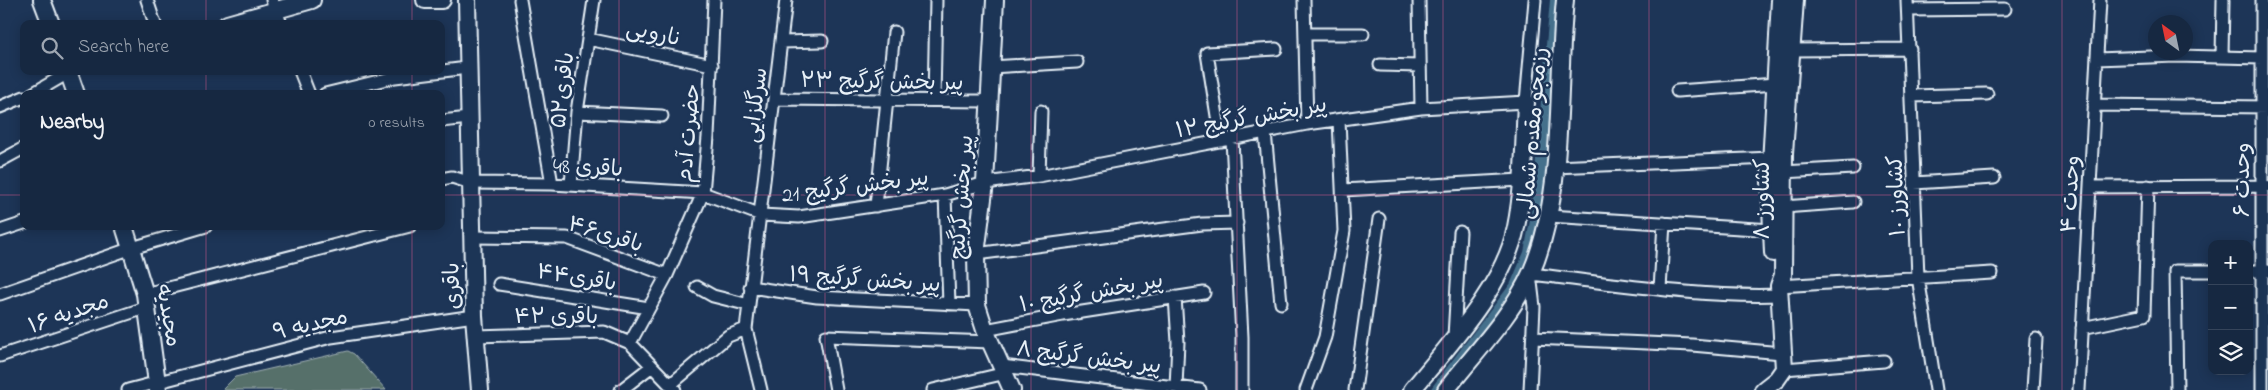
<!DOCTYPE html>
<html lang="en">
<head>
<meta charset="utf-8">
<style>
  body { margin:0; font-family:"Indie Flower","Playpen Sans Arabic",sans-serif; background:#1f3048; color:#f1f3f6 }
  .controls { position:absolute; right:15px; bottom:15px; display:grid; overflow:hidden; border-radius:10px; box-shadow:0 2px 12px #0003 }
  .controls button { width:45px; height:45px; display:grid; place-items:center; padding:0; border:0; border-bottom:1px solid #35445a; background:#162841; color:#f1f3f6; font:25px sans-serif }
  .compass { position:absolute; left:2148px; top:15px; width:45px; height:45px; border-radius:50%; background:#162841; box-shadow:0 2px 12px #0003; rotate:327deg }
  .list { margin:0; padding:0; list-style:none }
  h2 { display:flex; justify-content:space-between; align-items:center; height:65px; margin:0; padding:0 20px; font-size:21px }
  h2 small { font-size:16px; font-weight:400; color:#9ea6b1 }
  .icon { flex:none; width:28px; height:28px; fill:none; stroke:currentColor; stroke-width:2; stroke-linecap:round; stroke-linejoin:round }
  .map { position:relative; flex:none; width:2268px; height:390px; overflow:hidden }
  .search { position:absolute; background:#162841; box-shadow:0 2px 12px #0003; left:20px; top:20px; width:425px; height:55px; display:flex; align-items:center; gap:12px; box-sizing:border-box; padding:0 18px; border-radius:10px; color:#9ea6b1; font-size:19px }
  .panel { position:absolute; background:#162841; box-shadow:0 2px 12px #0003; left:20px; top:90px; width:425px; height:140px; border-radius:10px }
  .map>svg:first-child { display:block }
</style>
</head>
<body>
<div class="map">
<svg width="2268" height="390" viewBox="0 0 2268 390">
  <rect width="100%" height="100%" fill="#1d3557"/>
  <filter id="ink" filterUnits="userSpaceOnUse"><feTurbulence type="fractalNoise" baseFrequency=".02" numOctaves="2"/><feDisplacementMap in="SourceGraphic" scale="10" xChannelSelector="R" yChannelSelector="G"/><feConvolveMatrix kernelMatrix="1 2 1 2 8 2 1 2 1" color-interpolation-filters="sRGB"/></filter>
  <g filter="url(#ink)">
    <!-- green -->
    <path fill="#576f6b" stroke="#a0b0b2" d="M348,351L354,354L386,390H222L235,377Z"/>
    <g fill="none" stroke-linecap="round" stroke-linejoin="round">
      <!-- canal -->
      <path stroke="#45708c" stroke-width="10" d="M1436,390L1515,286L1529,253L1536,216L1555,0"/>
      <!-- street casing -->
      <g stroke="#e8f1f8" stroke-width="15">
        <path id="street" d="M147,0L155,24
          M272,0L281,24
          M520,0L552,184
          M1304,0L1307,124
          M1419,0L1421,108
          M1907,0L1918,277L1936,390
          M2262,0V390
          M1908,10L2005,9
          M1305,34H1363
          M588,39L712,65
          M781,42L822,41
          M1792,50L1910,49
          M2222,57L2223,0
          M2097,59L2176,56L2262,58
          M1380,65L1419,66
          M991,67L1077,62
          M300,71L309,94
          M1677,91L1776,84
          M32,94L68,73
          M325,94L395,77L467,68
          M1911,96L1987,94
          M775,99L988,101
          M934,100L936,0
          M2094,105L2267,107
          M0,107L24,97
          M577,112L662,116
          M441,121L469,118
          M1265,132L1281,303
          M1232,139L1242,337V390
          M1221,141L1207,53L1276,49
          M0,161L24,148
          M1554,167L1772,158
          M1783,172L1853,168
          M1039,176L1041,111
          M441,179L452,177L471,183L552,184L703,193L761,215L799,217L945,195L985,183L1039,176L1307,124L1421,108L1526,102L1535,0
          M1914,183L1994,178
          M571,185L577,112L594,0
          M2090,187L2266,186
          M1343,190L1521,180
          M945,195L949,304
          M876,206L894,32
          M1783,207L1853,202
          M1549,216L1772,230
          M0,231L24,223
          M472,237L567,238L667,275
          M976,254L1202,224L1237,223
          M2249,271H2268
          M499,284L649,308
          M1779,286L1992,273
          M697,287L713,296L749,305
          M750,287L817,297L977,305
          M1660,289L1664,223
          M0,294L132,248L206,226
          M145,294L410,226
          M1175,297L1178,342L1176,387
          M2082,328L2144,315L2148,186
          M985,330L1063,315L1204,293
          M476,336L604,332L630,343L675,390
          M1454,337L1460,232
          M1533,338L1692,345L1782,353
          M630,343L667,275L703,193L708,137L714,0
          M0,356L148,307
          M1002,366L1200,390
          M1784,369L1884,361
          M670,385L728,336L746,329
          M128,390L331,337L474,316
          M621,390L652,366
          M761,390L746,329L786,0
          M836,390L826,336L991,342
          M933,390L1006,373
          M1306,390L1325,337L1344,231L1339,120
          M1355,390L1379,219
          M1530,390L1534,307L1530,274C1613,283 1697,298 1780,295
          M2033,390L2036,339
          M2079,390L2100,0
          M2177,390L2175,271H2212"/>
      </g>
      <!-- secondary casing -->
      <g stroke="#e8f1f8" stroke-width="20">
        <path id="secondary" d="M42,0L51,24
          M425,0H442
          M467,0L474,316L480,390
          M995,0L985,183L976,254L977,305L985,330L1012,390
          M227,24L312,0
          M68,71L76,94
          M124,226L145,294L158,390
          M1773,253L1770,182L1780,0
          M1412,390C1449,345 1505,285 1516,227C1524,187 1524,143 1526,102
          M1446,390C1474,354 1513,314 1531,273C1566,192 1556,88 1565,0
          M1763,390L1777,379L1784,369L1779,286L1783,275L1784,153L1795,0"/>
      </g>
      <!-- street -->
      <use href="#street" stroke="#1d3557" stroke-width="11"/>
      <!-- secondary -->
      <use href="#secondary" stroke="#1d3557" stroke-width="16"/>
    </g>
  </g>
  <!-- grid -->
  <path fill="none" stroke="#cd598a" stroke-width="1" stroke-opacity="0.55" d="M206,0V24M412,0V24M619,0V390M825,0V390M1031,0V390M1237,0V390M1443,0V390M1649,0V390M1856,0V390M2062,0V390M206,71V94M412,71V94M0,195H24M441,195H2268M206,226V390M412,226V390"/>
  <g text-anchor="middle" stroke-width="5" stroke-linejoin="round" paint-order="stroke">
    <!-- street labels -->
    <g font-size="22" fill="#e8f1f8" stroke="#1d3557">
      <text transform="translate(654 32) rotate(12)" y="8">نارویی</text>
      <text transform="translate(882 80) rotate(1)" y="8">پیر بخش گرگیج ۲۳</text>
      <text transform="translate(561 90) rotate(-83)" y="8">باقری۵۲</text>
      <text transform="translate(754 105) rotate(-83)" y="8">سرگلزایی</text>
      <text transform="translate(1251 116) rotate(-10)" y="8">پیر بخش گرگیج ۱۲</text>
      <text transform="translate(687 133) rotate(-85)" y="8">حضرت آدم</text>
      <text transform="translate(1531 133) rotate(-85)" y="8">رزمجو مقدم شمالی</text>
      <text transform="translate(588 166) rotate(3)" y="8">باقری 48</text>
      <text transform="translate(2241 180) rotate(-90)" y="8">وحدت ۶</text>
      <text transform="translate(855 185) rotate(-7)" y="8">پیر بخش گرگیج 21</text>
      <text transform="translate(2069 194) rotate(-87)" y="8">وحدت ۴</text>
      <text transform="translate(1895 196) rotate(-92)" y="8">کشاورز ۱۰</text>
      <text transform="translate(960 197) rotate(-86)" y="8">پیر بخش گرگیج</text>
      <text transform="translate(1761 199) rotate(-90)" y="8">کشاورز ۸</text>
      <text transform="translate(606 233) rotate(17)" y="8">باقری۴۶</text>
      <text transform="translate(577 276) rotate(9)" y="8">باقری۴۴</text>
      <text transform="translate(865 278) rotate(4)" y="8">پیر بخش گرگیج ۱۹</text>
      <text transform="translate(451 286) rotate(-92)" y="8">باقری</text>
      <text transform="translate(1091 291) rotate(-10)" y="8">پیر بخش گرگیج ۱۰</text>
      <text transform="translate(68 312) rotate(-19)" y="8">مجدیه ۱۶</text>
      <text transform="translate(170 315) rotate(80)" y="8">مجیدیه</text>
      <text x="556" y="323">باقری ۴۲</text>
      <text transform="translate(310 323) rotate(-13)" y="8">مجدیه ۹</text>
      <text transform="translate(1089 356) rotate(7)" y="8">پیر بخش گرگیج ۸</text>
    </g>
  </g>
</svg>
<div class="controls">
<button>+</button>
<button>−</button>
<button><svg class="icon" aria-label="layers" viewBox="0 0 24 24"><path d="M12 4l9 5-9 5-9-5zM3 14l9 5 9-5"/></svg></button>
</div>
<svg class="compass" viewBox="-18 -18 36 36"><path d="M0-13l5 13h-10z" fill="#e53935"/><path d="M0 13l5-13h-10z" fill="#9ea6b1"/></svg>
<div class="search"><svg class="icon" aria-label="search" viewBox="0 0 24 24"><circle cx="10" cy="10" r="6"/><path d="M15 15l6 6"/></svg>Search here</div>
<section class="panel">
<h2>Nearby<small>0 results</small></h2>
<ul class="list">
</ul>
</section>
</div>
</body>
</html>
